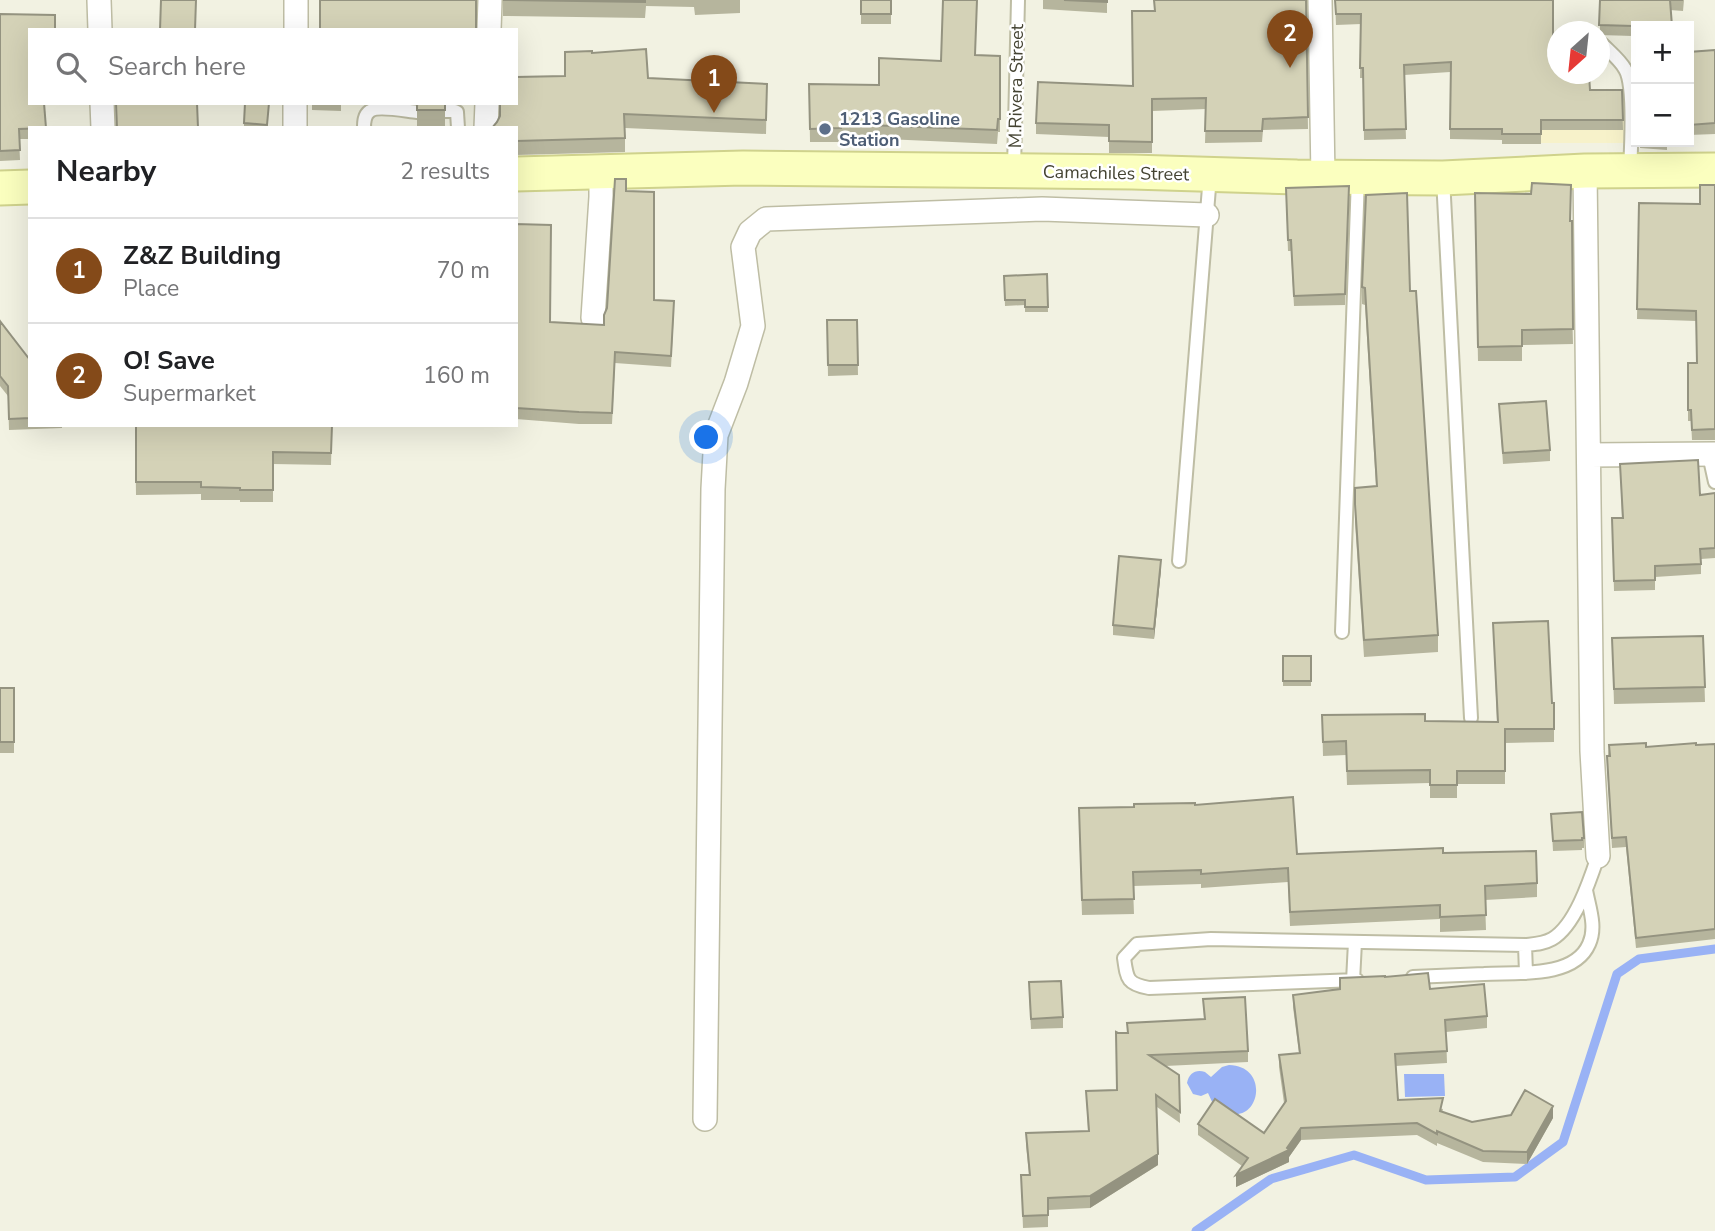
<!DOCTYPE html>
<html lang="en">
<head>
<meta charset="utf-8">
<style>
  body { margin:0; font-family:"Nunito Sans",sans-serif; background:#f2f2f2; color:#202124 }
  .controls { position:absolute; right:21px; top:21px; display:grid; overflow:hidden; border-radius:0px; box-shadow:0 7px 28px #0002 }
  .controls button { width:63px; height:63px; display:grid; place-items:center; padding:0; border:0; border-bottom:2px solid #e0e0e0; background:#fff; color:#202124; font:35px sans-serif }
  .compass { position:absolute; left:1547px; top:21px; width:63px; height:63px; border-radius:50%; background:#fff; box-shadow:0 7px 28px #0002; rotate:207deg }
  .you { position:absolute; left:707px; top:438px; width:24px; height:24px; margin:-18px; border:5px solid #fff; border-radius:50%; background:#1a73e8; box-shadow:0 0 0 10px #1a73e833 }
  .badge { display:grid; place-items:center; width:46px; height:46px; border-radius:50%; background:#844a19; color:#fff; font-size:23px; font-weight:700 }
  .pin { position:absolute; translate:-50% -58px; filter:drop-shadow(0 2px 4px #0008) }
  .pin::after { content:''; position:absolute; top:37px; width:24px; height:21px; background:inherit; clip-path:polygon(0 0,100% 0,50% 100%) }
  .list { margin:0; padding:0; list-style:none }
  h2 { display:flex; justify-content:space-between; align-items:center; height:91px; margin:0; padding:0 28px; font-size:30px }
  h2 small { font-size:23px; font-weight:400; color:#757577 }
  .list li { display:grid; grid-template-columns:46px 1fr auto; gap:21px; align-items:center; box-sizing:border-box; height:105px; padding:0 28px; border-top:2px solid #e0e0e0 }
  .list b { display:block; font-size:26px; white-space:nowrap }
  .list p { margin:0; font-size:23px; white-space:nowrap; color:#757577 }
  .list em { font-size:23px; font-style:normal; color:#757577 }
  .icon { flex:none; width:38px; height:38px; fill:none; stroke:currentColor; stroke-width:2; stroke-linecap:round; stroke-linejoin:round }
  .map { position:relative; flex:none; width:1715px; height:1231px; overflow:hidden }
  .search { position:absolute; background:#fff; box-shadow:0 7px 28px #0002; left:28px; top:28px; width:490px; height:77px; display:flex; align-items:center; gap:18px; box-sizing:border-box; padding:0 24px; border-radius:0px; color:#757577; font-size:26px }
  .panel { position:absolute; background:#fff; box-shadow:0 7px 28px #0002; left:28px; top:126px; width:490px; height:301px; border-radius:0px }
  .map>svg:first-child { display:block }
</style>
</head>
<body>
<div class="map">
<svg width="1715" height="1231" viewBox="0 0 1715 1231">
  <rect width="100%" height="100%" fill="#f2f2e2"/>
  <!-- commercial -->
  <path fill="#f7f2ca" d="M1540,89H1625V143H1540Z"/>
  <!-- water -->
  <path fill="#99b2f5" d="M1229,1065C1267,1066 1261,1114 1236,1114C1229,1114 1220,1108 1214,1106L1208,1093L1201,1096L1193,1094L1187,1083C1189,1073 1196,1069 1205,1072L1211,1077L1222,1067Z
    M1404,1074H1444L1445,1096L1405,1097Z"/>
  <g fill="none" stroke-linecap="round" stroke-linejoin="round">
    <!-- stream -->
    <path stroke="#99b2f5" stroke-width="9" d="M1196,1231L1271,1179L1354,1155L1426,1180L1515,1177L1563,1142L1617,974L1639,959L1715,949"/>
    <!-- lane casing -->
    <g stroke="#bebda4" stroke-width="16">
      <path id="lane" d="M1602,44C1610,52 1620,60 1625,69C1635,85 1631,149 1630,170
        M445,111H455L457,112L458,128
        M364,128C364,122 364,115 370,111C378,105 406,111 417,112
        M1014,168L1018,0
        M1443,178L1471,718
        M1707,455L1711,464L1715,482
        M1179,561L1210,175
        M1342,632L1358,177
        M1525,945L1526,973
        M1413,977C1437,976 1461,975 1484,974C1515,972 1574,979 1589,944C1597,927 1589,907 1586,890
        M1357,980L1149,988C1127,984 1127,979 1124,958L1137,944L1211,939L1525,945C1535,944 1543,944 1552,939C1575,926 1590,880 1598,856
        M1353,981L1355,942"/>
    </g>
    <!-- street casing -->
    <g stroke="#bebda4" stroke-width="26">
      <path id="street" d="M99,0L100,30
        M1320,0L1323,177
        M296,30V0
        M489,30L490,0
        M102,103L103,128
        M295,128V103
        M486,128L487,103
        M1585,171L1592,751L1598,856
        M593,318L601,197V172
        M1589,455L1715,454
        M705,1119L713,489L716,435L736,383L753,326L743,247L750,232L766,219L1042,209L1207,215"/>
    </g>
    <!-- secondary casing -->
    <g stroke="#cfd28c" stroke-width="37">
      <path id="secondary" d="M516,174L743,168L1132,172L1297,177L1443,178L1585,171L1715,170
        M0,188L30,187"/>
    </g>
    <!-- lane -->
    <use href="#lane" stroke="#fff" stroke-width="12"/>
    <!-- street -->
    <use href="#street" stroke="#fff" stroke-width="23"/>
    <!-- secondary -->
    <use href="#secondary" stroke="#fbffbf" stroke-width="33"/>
  </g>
  <!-- wall -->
  <path fill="#b6b59d" d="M503,0H740V13L695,15L694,7L646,6L645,18L503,16Z
    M861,0H891V24H861Z
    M1043,0H1107V13L1043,9Z
    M1154,0H1306L1308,129L1263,130L1262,142L1205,143L1206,109L1152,111V153H1109V137L1036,134V123L1133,86L1154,11Z
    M1335,0L1553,39L1590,90H1622L1623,130H1541V144H1502V140L1450,139V72L1404,75L1406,139L1364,140L1363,78H1360L1361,24L1336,25Z
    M1600,0H1684L1683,11L1670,10L1636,26V68L1633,36L1600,35Z
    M0,14L30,128V139H19L20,160L0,161Z
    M1715,50V134L1689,135V52Z
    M592,53L648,78L767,84L766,134L625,128V152L516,155V128L497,122L500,116L565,76Z
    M975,55L1000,56V132H998L997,144L841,137V142H810L809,84L879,85L941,61Z
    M269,103L267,128H244V123Z
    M312,103H341V111L312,110Z
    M417,103L445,104V126H417V105L419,104Z
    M1640,142H1667V150L1640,148Z
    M1715,185V440H1692L1691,421H1688V363H1697L1696,321L1637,319L1639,203L1700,204Z
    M1349,186L1345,305L1294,306L1291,251H1288L1286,198Z
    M626,191L654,300L674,312L671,367L615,363L612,424H579L516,419V224L550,322L604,325Z
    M1475,193L1570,221L1573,344L1522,345V361H1478Z
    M1047,274L1048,312H1025V305L1005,306L1004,276Z
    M1362,287L1410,291L1438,635V652L1364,657L1355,522V488L1376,486L1365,305L1362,304Z
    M827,320H857L858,375L828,376Z
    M0,321L30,360V425H62V428L9,430L8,396L0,386Z
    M1499,404L1550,450V461L1503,464Z
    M135,425H332L331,465L273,464V502H240V500H201V494L136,495Z
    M1620,464L1700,495L1715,493V558L1701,559V574L1655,577V590L1614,591L1612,518H1622Z
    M1161,569L1154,639L1113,635V625Z
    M1493,623L1552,703H1554V742L1505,743V784H1457V798H1430V783L1347,785L1346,755L1323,756L1322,715L1425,721L1497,722Z
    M1703,636L1705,702L1614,704L1612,638Z
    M1283,656H1311V686H1283Z
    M0,688H14V753H0Z
    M1715,744V939L1636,948L1626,847L1612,848L1607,766L1609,745L1646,747Z
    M1195,805L1297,854L1443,853L1537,883V897L1485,900L1486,930L1440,932V919L1290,926L1288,882L1201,888V884L1133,886L1134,914L1082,915L1079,823Z
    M1551,814L1584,838V848H1582V850L1553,851Z
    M1385,977L1430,989L1487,1016V1028L1446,1032L1447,1063L1395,1066L1398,1100L1443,1109L1442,1112L1472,1122L1553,1118L1527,1164L1483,1162L1437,1143V1146L1417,1135L1301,1140L1289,1157V1162L1236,1187L1242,1166L1198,1135V1124L1264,1133L1284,1103L1279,1067V1055L1299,1053L1293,1007V995L1340,989V978Z
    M1029,992L1063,1017V1028L1031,1029Z
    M1203,999L1248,1051V1062L1165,1066L1179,1075L1180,1123L1157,1107L1158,1165L1090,1208L1048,1210V1227L1023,1228L1021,1175H1029L1026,1145V1133L1088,1131L1086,1091L1117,1090L1118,1033H1127V1023L1204,1019Z"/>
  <!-- shaded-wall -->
  <path fill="#949380" d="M1161,560V569L1154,639V629Z
    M1553,1106V1118L1527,1164V1152Z
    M1301,1128V1140L1289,1157V1162L1236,1187V1175L1287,1148Z
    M1158,1154V1165L1090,1208V1196Z"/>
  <!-- building -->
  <path fill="#d4d2b7" stroke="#949380" stroke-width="2" d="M161,0H196L195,30H160Z
    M320,0H476V30H320Z
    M503,0H645V2Z
    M861,0H891V14H861Z
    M943,0H977L975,55L1000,56V119H998L997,130L841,124V128L810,129L809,84L879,85V58L941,61Z
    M1064,0H1107V2Z
    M1154,0H1306L1308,117L1263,119L1262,131H1205L1206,98L1152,99V142L1109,141V125L1036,123L1038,82L1133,86L1132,11H1155Z
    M1335,0H1553V39H1558V74H1589L1590,90H1622L1623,120H1541V134H1502V129H1450L1451,62L1404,65L1406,129L1364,130L1363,68H1360L1361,14H1336Z
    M1600,0H1683H1670L1672,26H1636V58L1633,26L1599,25Z
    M0,14L55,15V30H30V103H44L46,128L19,129L20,150L0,151Z
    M646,49L648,78L767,84L766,120L624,114L625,138L516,141V128H492L497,122L500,116V103H516V77L565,76V52L592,51V53Z
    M1715,50V123L1689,125V52Z
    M116,103H197L198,128H117Z
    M245,103H269L267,125L244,123Z
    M420,103H443L445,104V110H417V105Z
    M615,179H626V191L654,192V300L674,301L671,356L615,352L612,413L579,412L516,408V224L551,225L550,322L604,325V315L607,308Z
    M1532,183L1571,185L1570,221H1572L1573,329L1522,330V346L1478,347L1475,193L1531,194Z
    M1700,185H1715V429L1692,430L1691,410H1688V363H1697L1696,311L1637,309L1639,203L1700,204Z
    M1349,186L1345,294L1294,296L1291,240H1288L1286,188Z
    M1407,193L1410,291H1416L1438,635L1364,640L1355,504V488L1377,486L1365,288L1362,287L1366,195Z
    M1047,274L1048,307H1025V300H1005L1004,276Z
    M827,320H857L858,365H828Z
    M0,321L30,360V418L9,419L8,386L0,376Z
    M1546,401L1550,450L1503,453L1499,404Z
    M136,425H332L331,453L273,452V490H240V488L201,487V482H136Z
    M1698,460L1700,495L1715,493V548L1700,549L1701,564L1655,566V580L1614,581L1612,518H1623L1620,464Z
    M1119,556L1161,560L1154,629L1113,625Z
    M1548,621L1552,703H1554V729H1505V771H1457V785H1430V770L1347,771L1346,741L1323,742L1322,715L1425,714V721L1498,722L1493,623Z
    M1703,636L1705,687L1614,689L1612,638Z
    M1283,656H1311V681H1283Z
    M0,688H14V742H0Z
    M1646,743V747L1696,743V745L1715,744V929L1636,938L1626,837L1612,838L1607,756H1610L1609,745Z
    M1293,797L1297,854L1443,848V853L1536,851L1537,883L1485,886L1486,915L1440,917V905L1290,912L1288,868L1201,874V870L1133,872L1134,899L1082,900L1079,808L1134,807V804L1195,803V805Z
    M1582,812L1584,838H1582V840L1553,841L1551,814Z
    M1428,973L1430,989L1484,984L1487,1016L1445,1020L1447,1051L1395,1054L1398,1100L1443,1098L1440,1111L1472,1122L1511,1115L1525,1090L1553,1106L1527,1152L1483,1151L1437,1131V1134L1417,1123L1301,1128L1287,1148L1289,1150L1236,1175L1248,1158L1198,1124L1215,1099L1264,1133L1286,1101L1279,1055L1300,1053L1293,995L1340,989V978L1385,976V977Z
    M1061,981L1063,1017L1031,1019L1029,982Z
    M1245,997L1248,1051L1149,1055L1179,1075L1180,1112L1156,1095L1158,1154L1090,1196L1048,1198V1215L1023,1216L1021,1175H1030L1026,1133L1089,1131L1086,1091L1117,1090L1116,1032L1118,1033H1128L1127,1023L1205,1019L1203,999Z"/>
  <!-- markers -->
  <circle fill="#5c6f8a" stroke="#fff" stroke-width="2.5" cx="825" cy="129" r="7"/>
  <g text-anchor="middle" stroke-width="5" stroke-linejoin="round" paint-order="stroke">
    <!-- street labels -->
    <g font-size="18" fill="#444332" stroke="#fff">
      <text transform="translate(1016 86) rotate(-89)" y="6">M.Rivera Street</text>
      <text transform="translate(1116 173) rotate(1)" y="6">Camachiles Street</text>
    </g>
    <!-- service labels -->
    <g font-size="18" font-weight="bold" fill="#4e5e75" stroke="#fff" text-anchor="start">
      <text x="839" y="125">1213 Gasoline<tspan x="839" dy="21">Station</tspan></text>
    </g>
  </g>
</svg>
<div class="controls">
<button>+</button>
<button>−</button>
</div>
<svg class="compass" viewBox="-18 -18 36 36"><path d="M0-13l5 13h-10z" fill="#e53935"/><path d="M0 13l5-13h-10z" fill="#757577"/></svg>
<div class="you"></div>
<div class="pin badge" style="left:714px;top:113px">1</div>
<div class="pin badge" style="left:1290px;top:68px">2</div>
<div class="search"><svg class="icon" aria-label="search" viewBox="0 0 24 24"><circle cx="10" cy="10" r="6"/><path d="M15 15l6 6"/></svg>Search here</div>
<section class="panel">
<h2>Nearby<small>2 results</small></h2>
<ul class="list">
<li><span class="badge">1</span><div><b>Z&amp;Z Building</b><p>Place</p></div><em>70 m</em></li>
<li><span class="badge">2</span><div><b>O! Save</b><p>Supermarket</p></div><em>160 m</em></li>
</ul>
</section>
</div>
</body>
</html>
